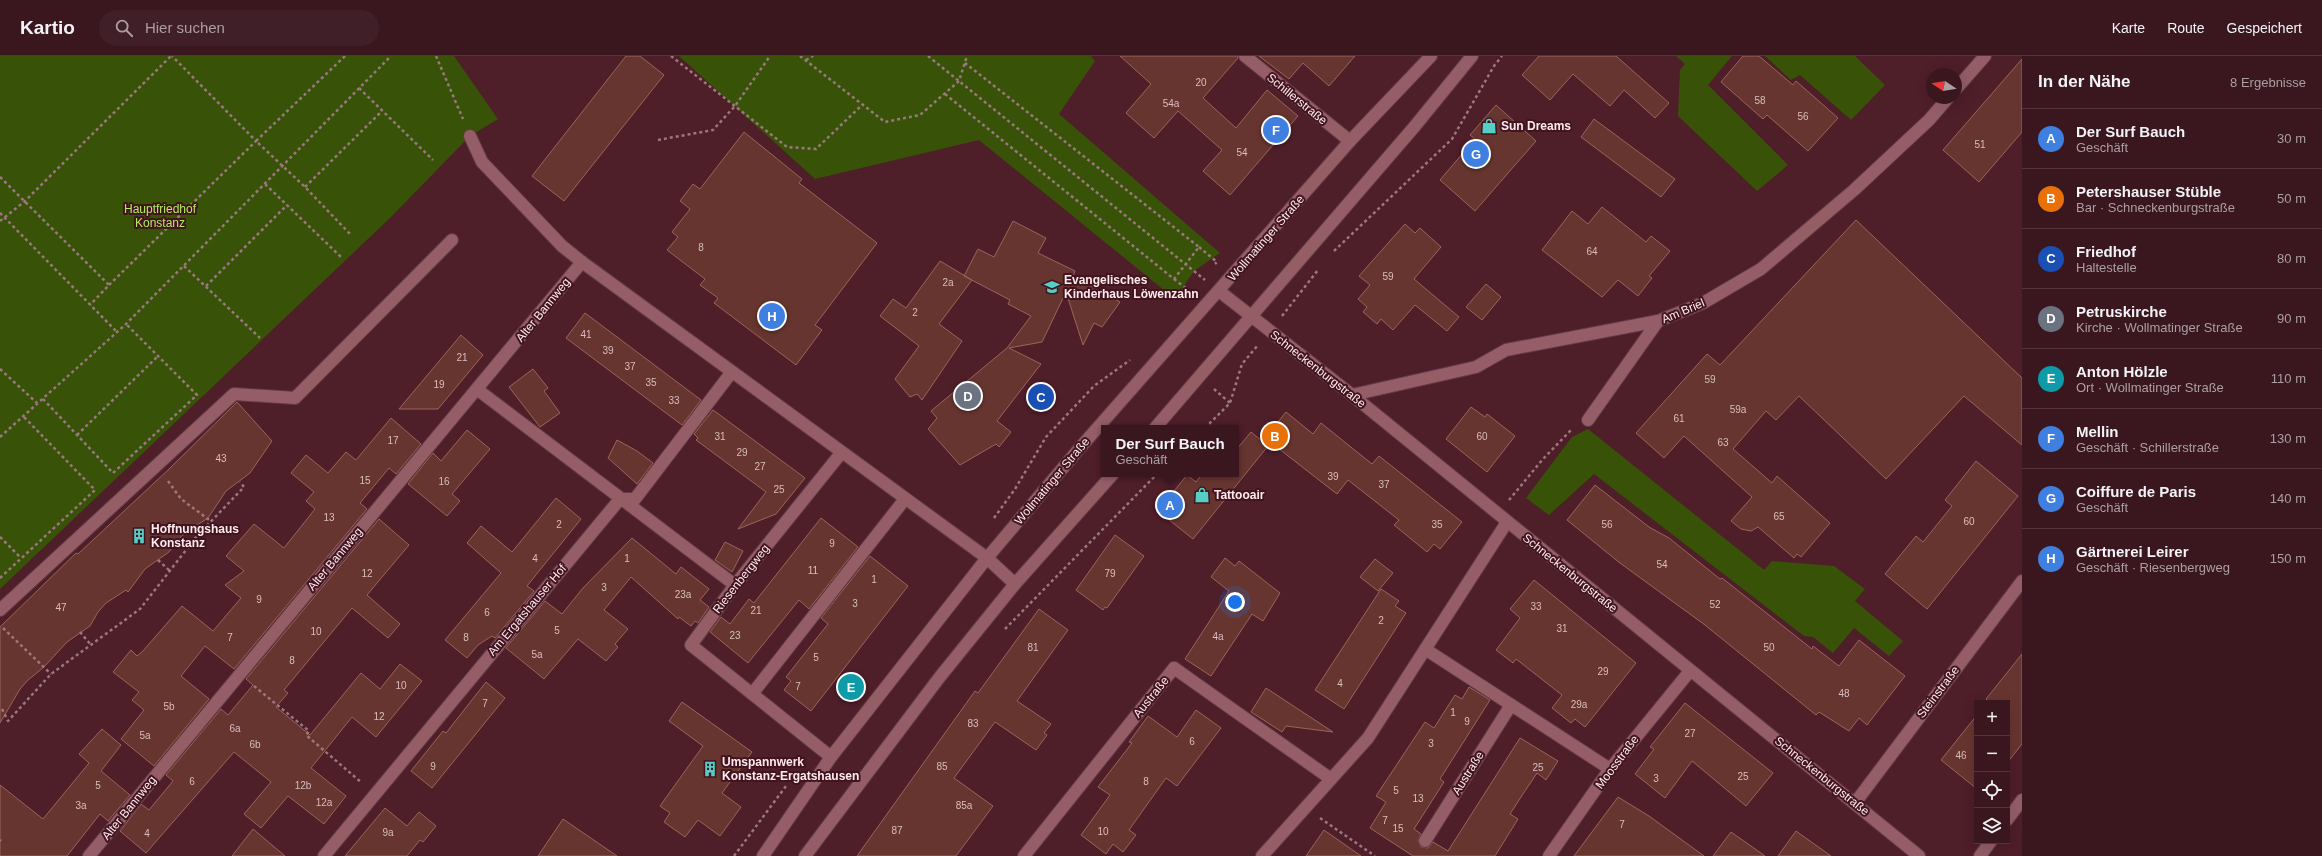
<!DOCTYPE html>
<html lang="de">
<head>
<meta charset="utf-8">
<style>
  body { margin:0; font-family:Arial,sans-serif; background:#411f28; color:#f1f3f6 }
  .controls { position:absolute; right:12px; bottom:12px; display:grid; overflow:hidden; border-radius:0px; box-shadow:0 4px 16px #0002 }
  .controls button { width:36px; height:36px; display:grid; place-items:center; padding:0; border:0; border-bottom:1px solid #54353d; background:#3a161f; color:#f1f3f6; font:20px sans-serif }
  .compass { position:absolute; left:1926px; top:12px; width:36px; height:36px; border-radius:50%; background:#3a161f; box-shadow:0 4px 16px #0002; rotate:282deg }
  .you { position:absolute; left:1235px; top:546px; width:14px; height:14px; margin:-10px; border:3px solid #fff; border-radius:50%; background:#1a73e8; box-shadow:0 0 0 6px #1a73e833 }
  .badge { display:grid; place-items:center; width:26px; height:26px; border-radius:50%; background:#55cec5; color:#fff; font-size:13px; font-weight:700 }
  .pin { position:absolute; translate:-50% -50%; border:2px solid #fff; box-shadow:0 1px 4px #0006 }
  .popup { position:absolute; left:1101px; top:369px; width:138px; height:52px; box-sizing:border-box; display:grid; place-content:center; border-radius:0px; background:#3a161f; filter:drop-shadow(0 1px 3px #0005); font-size:13px; white-space:nowrap; color:#ab9fa4 }
  .popup b { font-size:15px; color:#f1f3f6 }
  .popup::after { content:''; position:absolute; left:50%; top:100%; margin-left:-8px; border:8px solid transparent; border-top-color:#3a161f }
  .list { margin:0; padding:0; list-style:none }
  h2 { display:flex; justify-content:space-between; align-items:center; height:52px; margin:0; padding:0 16px; font-size:17px }
  h2 small { font-size:13px; font-weight:400; color:#ab9fa4 }
  .list li { display:grid; grid-template-columns:26px 1fr auto; gap:12px; align-items:center; box-sizing:border-box; height:60px; padding:0 16px; border-top:1px solid #54353d }
  .list b { display:block; font-size:15px; white-space:nowrap }
  .list p { margin:0; font-size:13px; white-space:nowrap; color:#ab9fa4 }
  .list em { font-size:13px; font-style:normal; color:#ab9fa4 }
  .icon { flex:none; width:22px; height:22px; fill:none; stroke:currentColor; stroke-width:2; stroke-linecap:round; stroke-linejoin:round }
  .map { position:relative; flex:none; width:2022px; height:800px; overflow:hidden }
  header { display:flex; align-items:center; gap:24px; box-sizing:border-box; height:56px; padding:0 20px; background:#3a161f; border-bottom:1px solid #54353d }
  header strong { font-size:19px }
  nav { display:flex; gap:22px; margin-inline-start:auto; font-size:14px }
  .search { width:280px; height:36px; background:#411f28; display:flex; align-items:center; gap:10px; box-sizing:border-box; padding:0 14px; border-radius:22px; color:#ab9fa4; font-size:15px }
  main { display:flex }
  aside { flex:1; background:#3a161f }
  .map>svg:first-child { display:block }
</style>
</head>
<body>
<header>
<strong>Kartio</strong>
<div class="search"><svg class="icon" aria-label="search" viewBox="0 0 24 24"><circle cx="10" cy="10" r="6"/><path d="M15 15l6 6"/></svg>Hier suchen</div>
<nav><a>Karte</a><a>Route</a><a>Gespeichert</a></nav>
</header>
<main>
<div class="map">
<svg width="2022" height="800" viewBox="0 0 2022 800">
  <rect width="100%" height="100%" fill="#4e1e29"/>
  <!-- green -->
  <path fill="#385308" d="M0,0H454L498,63L470,80L390,162L0,533Z
    M679,0H1091L1095,5L1059,58L1220,197L1194,215L1175,243L979,84L815,123Z
    M1676,0H1732L1708,29L1788,109L1757,135L1678,60L1680,14L1685,8Z
    M1765,0H1855L1885,29L1851,64L1800,19L1791,24Z
    M1588,373L1764,514L1772,505L1834,510L1865,533L1855,545L1903,585L1889,600L1854,572L1833,597L1813,581L1804,580L1594,418L1549,459L1526,442L1572,381Z"/>
  <!-- building -->
  <path fill="#67352f" stroke="#9b645d" d="M626,0H640L664,19L564,145L532,120Z
    M1120,0H1238V2L1203,42L1236,72L1267,34L1298,60L1230,139L1203,115L1222,94L1178,55L1154,82L1126,57L1151,28Z
    M1259,0H1355L1329,30L1303,7L1289,23Z
    M1539,0H1616L1669,47L1655,62L1624,34L1610,50L1573,18L1550,44L1522,19Z
    M1743,0H1759L1793,29L1796,25L1838,62L1808,95L1767,59L1763,63L1721,26Z
    M2022,3V76L1979,126L1943,94Z
    M1496,49L1536,85L1475,155L1440,124L1475,83L1470,79Z
    M1594,63L1675,123L1661,141L1581,81Z
    M744,76L802,123L799,127L877,187L815,269L822,274L796,309L714,247L718,242L700,229L705,223L667,194L678,181L672,176L690,153L680,145L693,128L700,133Z
    M1602,151L1646,186L1651,180L1670,195L1649,220L1652,222L1638,240L1618,224L1602,241L1542,194L1572,155L1588,168Z
    M1856,164L2022,322V389L1964,340L1886,423L1799,340L1776,364L1766,355L1733,393L1772,427L1777,420L1830,467L1801,501L1797,498L1794,502L1758,471L1751,475L1741,473L1731,465L1752,441L1684,380L1664,402L1636,377L1707,298L1720,309Z
    M1013,165L1046,182L1038,197L1075,215L1073,220L1120,246L1102,271L1094,267L1083,289L1066,236L1042,286L1009,292L1041,308L997,365L1011,376L999,391L996,388L960,409L928,373L937,362L931,355L1007,292L1031,260L1008,248L1010,244L964,220L978,193L994,201Z
    M1405,168L1415,177L1420,172L1441,191L1414,223L1459,261L1447,275L1415,249L1393,274L1381,263L1377,268L1363,256L1367,251L1358,243L1370,229L1359,220Z
    M940,205L972,224L939,268L962,285L922,344L917,338L910,341L895,323L919,290L880,260L893,243L906,252Z
    M1486,228L1501,241L1482,264L1466,251Z
    M585,257L701,344L682,369L566,282Z
    M461,279L483,299L438,353H399Z
    M533,313L548,332L544,335L560,357L540,371L509,331Z
    M237,346L272,385L250,417L226,435L208,462L186,476L177,485L169,496L145,513L128,536L126,534L106,547L98,556L90,570L67,586L44,611L28,624L20,633L0,667V571L76,497L78,498L168,414Z
    M1471,351L1485,361L1487,358L1515,380L1487,416L1446,383Z
    M713,354L805,422L776,458L738,473L766,436L696,384L698,382L694,378Z
    M1286,356L1313,378L1321,367L1372,408L1379,400L1462,466L1440,493L1434,488L1427,496L1394,469L1399,464L1348,424L1337,438L1265,382Z
    M391,362L421,388L396,418L389,412L360,447L367,453L234,613L205,590L181,620L209,643L154,710L121,683L144,654L132,644L139,636L113,616L131,594L137,600L143,595L182,550L213,575L241,542L225,529L244,515L226,500L254,468L284,492L315,453L306,445L314,436L291,417L306,399L328,417L346,396L356,404Z
    M467,374L490,393L452,438L460,445L447,460L408,428L433,397L441,405Z
    M1251,376L1268,390L1193,483L1158,455L1187,419L1196,426L1202,418H1236V394Z
    M617,384L637,395L653,407L637,428L608,402Z
    M1976,405L2018,440L1927,553L1885,518L1916,480L1923,486L1952,450L1945,444Z
    M1595,429L1649,471L1669,482L1720,523L1722,522L1812,593L1813,590L1839,610L1859,584L1905,620L1867,669L1859,662L1849,675L1819,656L1816,659L1705,569L1620,507L1567,464Z
    M556,442L581,463L527,530L534,535L495,582L492,580L478,589L467,602L445,584L501,517L467,487L481,470L512,496Z
    M821,462L858,491L809,553L799,544L748,607L710,576L721,561L730,568L749,543L754,547Z
    M379,463L409,489L367,539L400,568L388,582L352,552L284,634L288,637L276,651L310,679L361,617L380,633L400,608L422,625L376,681L352,661L311,712L346,740L324,768L288,740L261,772L244,758L271,726L234,696L146,797L120,775L141,748L149,754L173,725L166,719L221,653L228,659L253,629L246,623Z
    M1115,479L1144,500L1107,552L1105,551L1103,554L1076,534Z
    M632,482L676,518L681,511L709,533L700,544L709,551L698,567L695,565L691,570L679,561L678,563L631,521L604,554L628,573L615,588L618,591L606,605L578,583L544,623L506,592L545,545L562,558L583,532Z
    M725,486L743,495L732,516L715,504Z
    M870,500L908,530L811,655L784,634L791,625L786,621L828,568L821,562Z
    M1225,502L1235,510L1239,505L1280,537L1263,565L1252,558L1211,620L1185,603L1229,535L1211,521Z
    M1375,503L1393,517L1378,535L1360,521Z
    M1534,524L1636,607L1585,671L1575,663L1571,667L1552,652L1562,639L1516,603L1513,607L1496,594L1520,562L1510,553Z
    M1381,533L1399,545L1395,550L1406,557L1344,653L1315,634Z
    M1039,553L1068,574L1017,645L1051,668L1044,677L1047,679L1036,694L995,666L954,722L993,750L956,800H857L975,635L978,637Z
    M2022,598V688L2007,707V647H1987L1988,645L1986,643Z
    M486,626L505,642L432,732L411,715L443,675L446,677Z
    M1469,631L1490,644L1440,723L1444,726L1414,773L1421,778L1418,785L1421,791L1428,792L1433,786L1448,795L1520,682L1558,705L1546,724L1537,717L1521,741L1510,758L1518,763L1495,800H1413L1370,772L1386,746L1376,740L1425,666L1434,672L1455,639L1462,643Z
    M1266,632L1333,676L1286,670L1282,676L1251,656Z
    M682,646L752,696L722,737L741,751L720,780L698,764L685,781L664,766L670,757L660,750L703,690L669,665Z
    M1685,647L1773,717L1746,750L1692,705L1665,742L1635,718L1654,693L1650,691Z
    M1196,654L1221,672L1177,730L1166,722L1129,774L1136,779L1123,796L1113,788L1106,798L1081,779L1110,739L1098,731L1132,687L1129,686L1148,660L1177,681Z
    M1977,659V733L1941,704Z
    M102,673L121,689L101,715L130,739L108,765L100,758L67,800H0V729L43,763L89,707L79,698Z
    M1618,741L1649,760L1704,800H1574Z
    M385,752L407,770L419,756L436,770L423,786L420,784L407,800H345Z
    M563,763L617,800H538Z
    M253,773L285,800H232Z
    M1324,774L1361,800H1306Z
    M1796,775L1831,800H1778Z
    M1731,776L1765,800H1713Z"/>
  <g fill="none" stroke-linecap="round" stroke-linejoin="round">
    <!-- lane casing -->
    <g stroke="#623b46" stroke-width="14">
      <path id="lane" d="M470,80L482,106L562,190L582,206
        M478,334L735,529
        M1588,364L1658,265
        M0,554L234,338L295,342L452,184
        M2007,764L2022,744
        M1024,800L1174,612
        M1980,800L1991,785"/>
    </g>
    <!-- street casing -->
    <g stroke="#623b46" stroke-width="14">
      <path id="street" d="M1245,0L1350,85
        M1956,33L1985,0
        M1219,235L1352,339L1919,800
        M1352,339L1476,311L1506,294L1658,265L1703,247L1761,213L1854,134L1929,64L1948,42
        M1425,593L1610,713
        M1174,612L1331,723
        M752,638L905,443
        M831,701L691,589L735,529L842,396
        M1855,747L2022,525
        M1425,785L1511,649
        M89,800L582,206L987,502L1015,528
        M324,800L620,443H635L731,317
        M1262,800L1368,682L1507,466
        M1549,800L1610,713L1690,615"/>
    </g>
    <!-- secondary casing -->
    <g stroke="#623b46" stroke-width="14">
      <path id="secondary" d="M1155,372L1415,70L1472,0
        M763,800L831,701L987,502L1078,394L1350,85L1431,0
        M805,800L939,622L1015,528L1113,418"/>
    </g>
    <!-- path -->
    <path stroke="#9b787f" stroke-width="2.5" stroke-dasharray="3 3" stroke-linecap="butt" d="M345,0L256,85L305,131L350,178
      M436,0L463,63
      M671,0L787,91L816,93L862,49
      M800,0L885,66L920,59L959,25L967,0
      M928,0L1205,224
      M806,4L813,0
      M359,32L433,104
      M945,38L1174,223L1199,191L965,7
      M658,84L713,74L735,50L770,0
      M0,121L109,229L90,249
      M265,128L341,201
      M305,131L382,55
      M0,157L117,276
      M0,165L24,146L171,0
      M1199,191L1217,206L1215,208
      M1334,195L1452,83L1494,10L1502,0
      M184,210L260,282
      M1174,223L1192,237
      M109,229L256,85L172,0
      M206,230L287,149
      M1282,260L1318,214
      M0,313L38,348
      M1214,333L1230,347
      M43,343L113,417L197,339L126,268
      M1205,372L1230,347L1242,308L1258,289
      M77,379L158,300
      M0,381L126,268L391,0
      M168,425L181,443L212,466
      M1509,444L1543,403L1572,373
      M994,462L1015,433L1046,381L1094,330L1130,304
      M0,481L21,502
      M158,504L170,515
      M0,522L95,434L23,360
      M3,572L51,618
      M1005,573L1157,418
      M80,576L91,589
      M254,630L309,675L306,679L362,727
      M2,653L8,665L51,618L140,553L197,480L244,431L240,426
      M1320,762L1375,800
      M0,784L1,785
      M734,800L786,730"/>
    <!-- lane -->
    <use href="#lane" stroke="#955e67" stroke-width="12"/>
    <!-- street -->
    <use href="#street" stroke="#955e67" stroke-width="12"/>
    <!-- secondary -->
    <use href="#secondary" stroke="#955e67" stroke-width="12"/>
  </g>
  <!-- icons -->
  <defs>
    <g id="shop-bare" transform="scale(1.2)"><path d="M-5-2.5h2.3a2.7 3.5 0 0 1 5.4 0H5L5.5 6h-11ZM-1.5-2.5h3a1.5 2.3 0 0 0-3 0Z" fill="#55cec5" stroke="#42141f" stroke-width="2.5" paint-order="stroke"/></g>
    <g id="school-bare" transform="scale(1.2)"><path d="M0-5L7-2L0 1L-7-2ZM-4 1L0 2.5L4 1V4Q0 6-4 4Z" fill="#55cec5" stroke="#42141f" stroke-width="2.5" paint-order="stroke"/></g>
    <g id="building-bare" transform="scale(1.2)"><path d="M-4-6H4V6H1V3H-1V6H-4ZM-2.5-4.3h1.7v1.8h-1.7ZM.8-4.3h1.7v1.8H.8ZM-2.5-1h1.7V.8h-1.7ZM.8-1h1.7V.8H.8Z" fill="#55cec5" stroke="#42141f" stroke-width="2.5" paint-order="stroke"/></g>
  </defs>
  <g fill-rule="evenodd">
    <use href="#shop-bare" x="1489" y="70"/>
    <use href="#school-bare" x="1052" y="231"/>
    <use href="#shop-bare" x="1202" y="439"/>
    <use href="#building-bare" x="139" y="480"/>
    <use href="#building-bare" x="710" y="713"/>
  </g>
  <g text-anchor="middle" stroke-width="4" stroke-linejoin="round" paint-order="stroke">
    <!-- number labels -->
    <g font-size="10" fill="#d9bebe">
      <text x="1201" y="30">20</text>
      <text x="1760" y="48">58</text>
      <text x="1171" y="51">54a</text>
      <text x="1803" y="64">56</text>
      <text x="1980" y="92">51</text>
      <text x="1242" y="100">54</text>
      <text x="701" y="195">8</text>
      <text x="1592" y="199">64</text>
      <text x="1388" y="224">59</text>
      <text x="948" y="230">2a</text>
      <text x="915" y="260">2</text>
      <text x="586" y="282">41</text>
      <text x="608" y="298">39</text>
      <text x="462" y="305">21</text>
      <text x="630" y="314">37</text>
      <text x="1710" y="327">59</text>
      <text x="651" y="330">35</text>
      <text x="439" y="332">19</text>
      <text x="674" y="348">33</text>
      <text x="1738" y="357">59a</text>
      <text x="1679" y="366">61</text>
      <text x="720" y="384">31</text>
      <text x="1482" y="384">60</text>
      <text x="393" y="388">17</text>
      <text x="1723" y="390">63</text>
      <text x="742" y="400">29</text>
      <text x="221" y="406">43</text>
      <text x="760" y="414">27</text>
      <text x="1333" y="424">39</text>
      <text x="365" y="428">15</text>
      <text x="444" y="429">16</text>
      <text x="1384" y="432">37</text>
      <text x="779" y="437">25</text>
      <text x="1779" y="464">65</text>
      <text x="329" y="465">13</text>
      <text x="1969" y="469">60</text>
      <text x="559" y="472">2</text>
      <text x="1437" y="472">35</text>
      <text x="1607" y="472">56</text>
      <text x="832" y="491">9</text>
      <text x="535" y="506">4</text>
      <text x="627" y="506">1</text>
      <text x="1662" y="512">54</text>
      <text x="813" y="518">11</text>
      <text x="367" y="521">12</text>
      <text x="1110" y="521">79</text>
      <text x="874" y="527">1</text>
      <text x="604" y="535">3</text>
      <text x="683" y="542">23a</text>
      <text x="259" y="547">9</text>
      <text x="855" y="551">3</text>
      <text x="1715" y="552">52</text>
      <text x="1536" y="554">33</text>
      <text x="61" y="555">47</text>
      <text x="756" y="558">21</text>
      <text x="487" y="560">6</text>
      <text x="1381" y="568">2</text>
      <text x="1562" y="576">31</text>
      <text x="557" y="578">5</text>
      <text x="316" y="579">10</text>
      <text x="735" y="583">23</text>
      <text x="1218" y="584">4a</text>
      <text x="230" y="585">7</text>
      <text x="466" y="585">8</text>
      <text x="1033" y="595">81</text>
      <text x="1769" y="595">50</text>
      <text x="537" y="602">5a</text>
      <text x="816" y="605">5</text>
      <text x="292" y="608">8</text>
      <text x="1603" y="619">29</text>
      <text x="1340" y="631">4</text>
      <text x="401" y="633">10</text>
      <text x="798" y="634">7</text>
      <text x="1844" y="641">48</text>
      <text x="485" y="651">7</text>
      <text x="1579" y="652">29a</text>
      <text x="169" y="654">5b</text>
      <text x="1453" y="660">1</text>
      <text x="379" y="664">12</text>
      <text x="1467" y="669">9</text>
      <text x="973" y="671">83</text>
      <text x="235" y="676">6a</text>
      <text x="1690" y="681">27</text>
      <text x="145" y="683">5a</text>
      <text x="1192" y="689">6</text>
      <text x="1431" y="691">3</text>
      <text x="255" y="692">6b</text>
      <text x="1961" y="703">46</text>
      <text x="433" y="714">9</text>
      <text x="942" y="714">85</text>
      <text x="1538" y="715">25</text>
      <text x="1743" y="724">25</text>
      <text x="1656" y="726">3</text>
      <text x="192" y="729">6</text>
      <text x="1146" y="729">8</text>
      <text x="98" y="733">5</text>
      <text x="303" y="733">12b</text>
      <text x="1396" y="738">5</text>
      <text x="1418" y="746">13</text>
      <text x="324" y="750">12a</text>
      <text x="81" y="753">3a</text>
      <text x="964" y="753">85a</text>
      <text x="1385" y="768">7</text>
      <text x="1622" y="772">7</text>
      <text x="1398" y="776">15</text>
      <text x="897" y="778">87</text>
      <text x="1103" y="779">10</text>
      <text x="388" y="780">9a</text>
      <text x="147" y="781">4</text>
    </g>
    <!-- street labels -->
    <g font-size="12" fill="#ffebee" stroke="#42141f">
      <text transform="translate(1297 43) rotate(39)" y="4">Schillerstraße</text>
      <text transform="translate(1266 182) rotate(-49)" y="4">Wollmatinger Straße</text>
      <text transform="translate(543 254) rotate(-51)" y="4">Alter Bannweg</text>
      <text transform="translate(1683 255) rotate(-23)" y="4">Am Briel</text>
      <text transform="translate(1318 313) rotate(38)" y="4">Schneckenburgstraße</text>
      <text transform="translate(1052 425) rotate(-50)" y="4">Wollmatinger Straße</text>
      <text transform="translate(335 503) rotate(-50)" y="4">Alter Bannweg</text>
      <text transform="translate(1570 517) rotate(39)" y="4">Schneckenburgstraße</text>
      <text transform="translate(741 523) rotate(-52)" y="4">Riesenbergweg</text>
      <text transform="translate(527 554) rotate(-50)" y="4">Am Ergatshauser Hof</text>
      <text transform="translate(1938 636) rotate(-53)" y="4">Steinstraße</text>
      <text transform="translate(1151 641) rotate(-51)" y="4">Austraße</text>
      <text transform="translate(1617 706) rotate(-53)" y="4">Moosstraße</text>
      <text transform="translate(1468 717) rotate(-58)" y="4">Austraße</text>
      <text transform="translate(1822 720) rotate(39)" y="4">Schneckenburgstraße</text>
      <text transform="translate(129 752) rotate(-51)" y="4">Alter Bannweg</text>
    </g>
    <!-- poi labels -->
    <g font-size="12" font-weight="bold" fill="#ffebee" stroke="#42141f" text-anchor="start">
      <text x="1501" y="74">Sun Dreams</text>
      <text x="1064" y="228">Evangelisches<tspan x="1064" dy="14">Kinderhaus Löwenzahn</tspan></text>
      <text x="1214" y="443">Tattooair</text>
      <text x="151" y="477">Hoffnungshaus<tspan x="151" dy="14">Konstanz</tspan></text>
      <text x="722" y="710">Umspannwerk<tspan x="722" dy="14">Konstanz-Ergatshausen</tspan></text>
    </g>
    <!-- park labels -->
    <g font-size="12" fill="#b1ec5d" stroke="#42141f">
      <text x="160" y="157">Hauptfriedhof<tspan x="160" dy="14">Konstanz</tspan></text>
    </g>
  </g>
</svg>
<div class="controls">
<button>+</button>
<button>−</button>
<button><svg class="icon" aria-label="locate" viewBox="0 0 24 24"><circle cx="12" cy="12" r="6"/><path d="M12 2v4M12 18v4M2 12h4M18 12h4"/></svg></button>
<button><svg class="icon" aria-label="layers" viewBox="0 0 24 24"><path d="M12 4l9 5-9 5-9-5zM3 14l9 5 9-5"/></svg></button>
</div>
<svg class="compass" viewBox="-18 -18 36 36"><path d="M0-13l5 13h-10z" fill="#e53935"/><path d="M0 13l5-13h-10z" fill="#ab9fa4"/></svg>
<div class="you"></div>
<div class="pin badge" style="left:1170px;top:449px;background:#3f7fe0">A</div>
<div class="popup"><b>Der Surf Bauch</b>Geschäft</div>
<div class="pin badge" style="left:1275px;top:380px;background:#e8710a">B</div>
<div class="pin badge" style="left:1041px;top:341px;background:#1a4fb4">C</div>
<div class="pin badge" style="left:968px;top:340px;background:#6b7280">D</div>
<div class="pin badge" style="left:851px;top:631px;background:#0f9aa8">E</div>
<div class="pin badge" style="left:1276px;top:74px;background:#3f7fe0">F</div>
<div class="pin badge" style="left:1476px;top:98px;background:#3f7fe0">G</div>
<div class="pin badge" style="left:772px;top:260px;background:#3f7fe0">H</div>
</div>
<aside>
<h2>In der Nähe<small>8 Ergebnisse</small></h2>
<ul class="list">
<li><span class="badge" style="background:#3f7fe0">A</span><div><b>Der Surf Bauch</b><p>Geschäft</p></div><em>30 m</em></li>
<li><span class="badge" style="background:#e8710a">B</span><div><b>Petershauser Stüble</b><p>Bar · Schneckenburgstraße</p></div><em>50 m</em></li>
<li><span class="badge" style="background:#1a4fb4">C</span><div><b>Friedhof</b><p>Haltestelle</p></div><em>80 m</em></li>
<li><span class="badge" style="background:#6b7280">D</span><div><b>Petruskirche</b><p>Kirche · Wollmatinger Straße</p></div><em>90 m</em></li>
<li><span class="badge" style="background:#0f9aa8">E</span><div><b>Anton Hölzle</b><p>Ort · Wollmatinger Straße</p></div><em>110 m</em></li>
<li><span class="badge" style="background:#3f7fe0">F</span><div><b>Mellin</b><p>Geschäft · Schillerstraße</p></div><em>130 m</em></li>
<li><span class="badge" style="background:#3f7fe0">G</span><div><b>Coiffure de Paris</b><p>Geschäft</p></div><em>140 m</em></li>
<li><span class="badge" style="background:#3f7fe0">H</span><div><b>Gärtnerei Leirer</b><p>Geschäft · Riesenbergweg</p></div><em>150 m</em></li>
</ul>
</aside>
</main>
</body>
</html>
